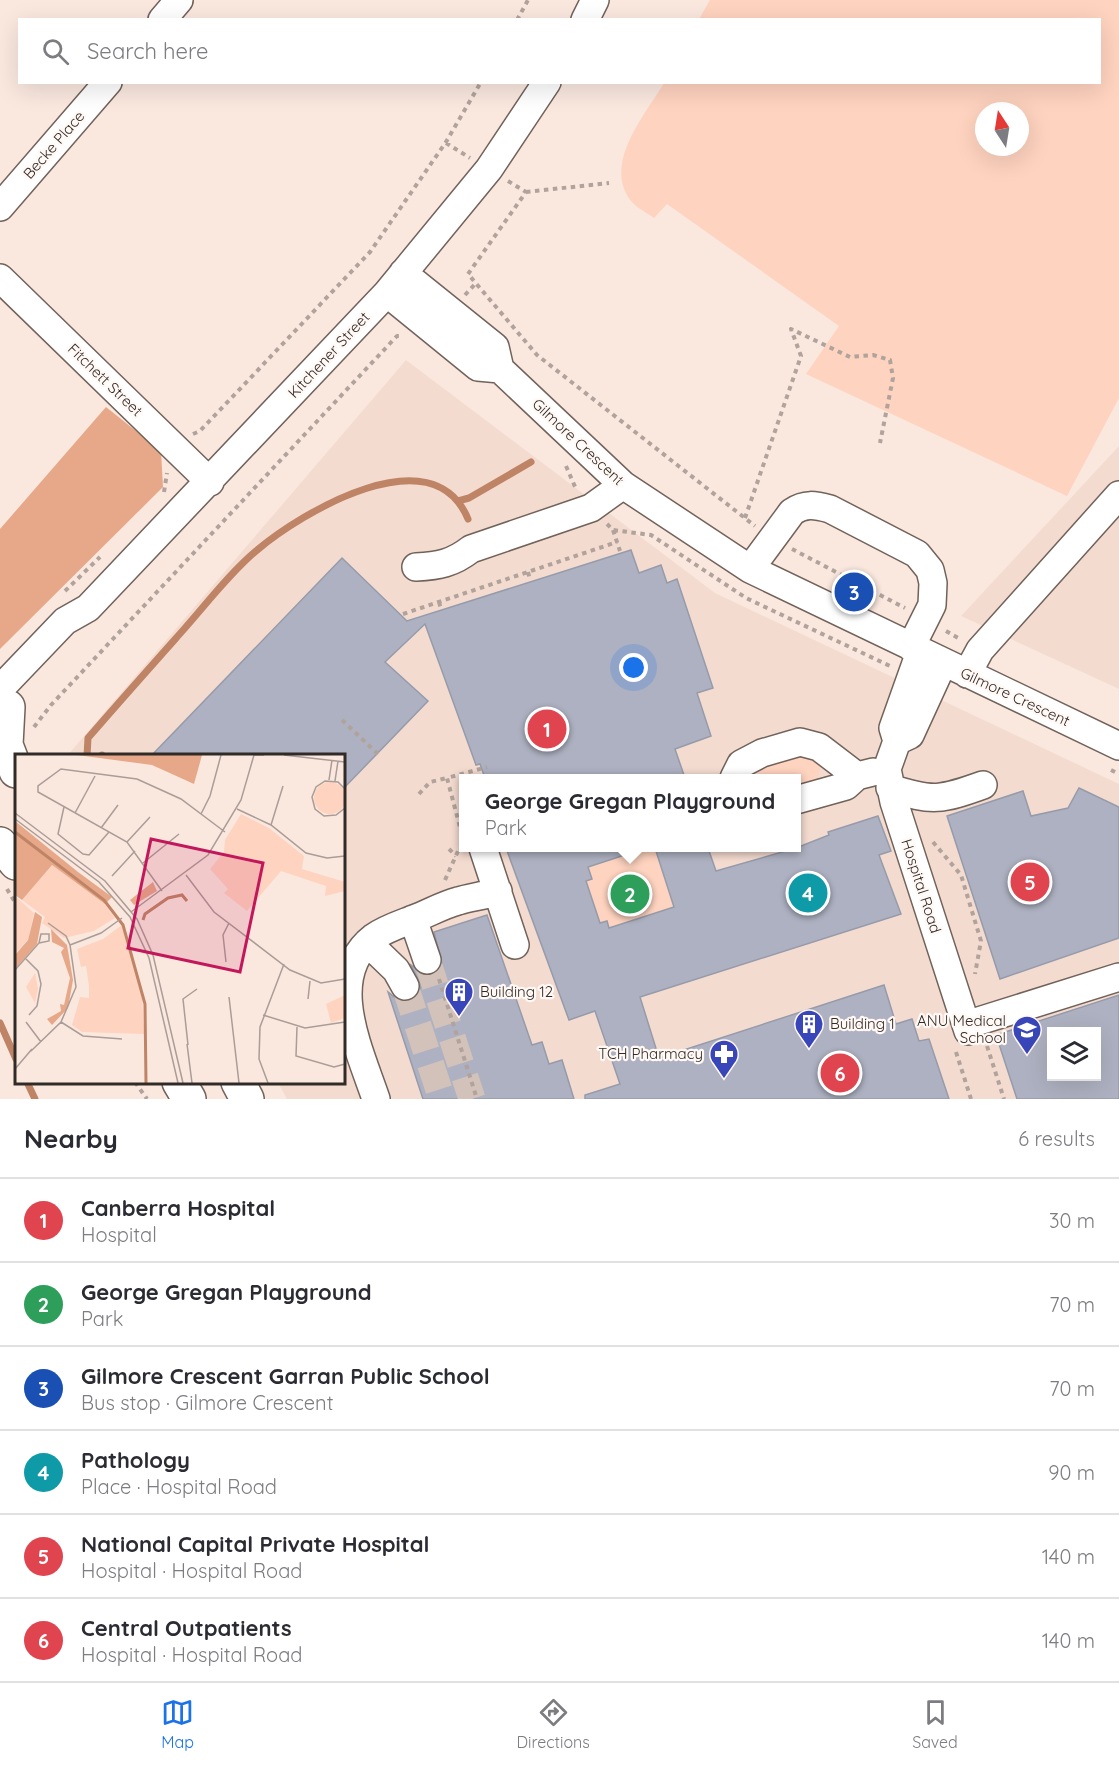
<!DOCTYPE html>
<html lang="en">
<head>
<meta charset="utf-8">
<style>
  body { margin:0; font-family:Quicksand,sans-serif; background:#f2f2f3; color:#2b2b33 }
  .controls { position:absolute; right:18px; bottom:18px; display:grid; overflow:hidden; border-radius:0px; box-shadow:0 6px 24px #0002 }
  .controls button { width:54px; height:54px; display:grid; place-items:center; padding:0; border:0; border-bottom:2px solid #e1e1e2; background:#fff; color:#2b2b33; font:30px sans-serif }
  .compass { position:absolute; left:975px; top:102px; width:54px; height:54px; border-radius:50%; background:#fff; box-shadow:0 6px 24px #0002; rotate:348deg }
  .you { position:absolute; left:634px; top:668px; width:21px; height:21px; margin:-15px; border:4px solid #fff; border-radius:50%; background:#1a73e8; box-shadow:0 0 0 9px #1a73e833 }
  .badge { display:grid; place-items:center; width:39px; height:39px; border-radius:50%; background:#1a73e8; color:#fff; font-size:20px; font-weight:700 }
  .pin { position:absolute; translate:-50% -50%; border:3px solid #fff; box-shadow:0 2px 6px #0006 }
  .popup { position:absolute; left:459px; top:774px; width:342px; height:78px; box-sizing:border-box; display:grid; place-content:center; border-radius:0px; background:#fff; filter:drop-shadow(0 2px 4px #0005); font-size:20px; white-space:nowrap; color:#7c7c81 }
  .popup b { font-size:22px; color:#2b2b33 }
  .popup::after { content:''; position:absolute; left:50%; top:100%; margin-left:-12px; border:12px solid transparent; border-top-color:#fff }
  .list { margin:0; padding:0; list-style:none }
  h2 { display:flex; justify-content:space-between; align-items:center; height:78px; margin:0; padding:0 24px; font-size:26px }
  h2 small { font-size:20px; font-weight:400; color:#7c7c81 }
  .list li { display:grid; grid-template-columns:39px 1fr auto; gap:18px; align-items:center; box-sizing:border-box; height:84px; padding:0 24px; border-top:2px solid #e1e1e2 }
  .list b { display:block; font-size:22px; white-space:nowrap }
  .list p { margin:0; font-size:20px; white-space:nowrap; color:#7c7c81 }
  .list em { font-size:20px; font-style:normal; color:#7c7c81 }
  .icon { flex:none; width:33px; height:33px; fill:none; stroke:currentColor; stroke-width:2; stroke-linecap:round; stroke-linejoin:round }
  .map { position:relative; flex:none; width:1119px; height:1099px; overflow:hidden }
  .search { position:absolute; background:#fff; box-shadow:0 6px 24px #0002; left:18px; right:18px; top:18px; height:66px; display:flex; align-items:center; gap:15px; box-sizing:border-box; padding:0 21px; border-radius:0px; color:#7c7c81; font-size:22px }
  .sheet { height:582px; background:#fff }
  nav { display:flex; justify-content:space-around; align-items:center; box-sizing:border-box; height:84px; border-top:2px solid #e1e1e2; background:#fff; font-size:16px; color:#7c7c81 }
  nav a { display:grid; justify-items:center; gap:3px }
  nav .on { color:#1a73e8 }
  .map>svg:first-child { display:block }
</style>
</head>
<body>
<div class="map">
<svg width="1119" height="1099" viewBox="0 0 1119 1099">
  <rect width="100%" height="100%" fill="#fae8df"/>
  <!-- built -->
  <path fill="#f4dbd0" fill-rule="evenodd" d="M406,360L715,593L1119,784V1099H287L278,1083L344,1082V756H67ZM464,778H796V848H464ZM1052,1032H1096V1076H1052Z
    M1119,446V689L961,616Z"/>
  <!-- green -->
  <path fill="#fed3bf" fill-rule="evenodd" d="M710,0H1119V398L1067,496L806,374L839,326L667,204L654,218C647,213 637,208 631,201C602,164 645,115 664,83L1100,82V20L699,19ZM984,111H1020V147H984Z
    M799,755L816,761L820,769L818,780L797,789L796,778H754L766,765Z
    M647,848H655L674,907L609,928L607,921L600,923L586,881L592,879L588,867Z"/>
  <!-- forest -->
  <path fill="#e6a889" d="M106,407L161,451L163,487L0,649V529Z"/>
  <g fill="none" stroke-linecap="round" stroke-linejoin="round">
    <!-- stream -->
    <path stroke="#bf8466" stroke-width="7" d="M458,501L469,498L531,462
      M87,756L88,738C120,701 153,664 185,628C208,602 230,573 256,551C302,512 433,434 468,519
      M102,756V755
      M0,1023L16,1059
      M27,1082L35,1099"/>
  </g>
  <!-- building -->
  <path fill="#adb1c1" stroke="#969baa" stroke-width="1.5" fill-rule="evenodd" d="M631,550L639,573L661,565L667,583L677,579L713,688L697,693L711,736L675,749L685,778H485L480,764L476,765L425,624L385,662L428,701L344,788V756H151L342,558L407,621Z
    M1079,788L1119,807V938L1000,979L947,816L1023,791L1031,816L1068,808Z
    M878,816L891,851L879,855L901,914L640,997L659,1058L884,985L896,1024L912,1019L919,1041L929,1039L949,1099H585V1095L620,1084L595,1011L569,1020L506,848H636L637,851L588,867L592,879L586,881L600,923L607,921L609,928L674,907L655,848H708L716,871L796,848L829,835L828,832Z
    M487,915L532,1045L542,1042L549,1064L562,1060L574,1099H423L388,992L398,1000L405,1002L413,999L419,993L421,986L411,965L425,975L438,971L442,964L434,932Z
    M1119,995V1099H1017L996,1035ZM1052,1032H1096V1077H1052Z"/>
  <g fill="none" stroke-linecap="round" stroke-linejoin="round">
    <!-- minor-tunnel -->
    <path stroke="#d2c2ba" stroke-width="27" stroke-dasharray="27 14" stroke-linecap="butt" d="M427,960L472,1099
      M405,986L442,1099"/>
    <!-- minor casing -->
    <g stroke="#71625a" stroke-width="30">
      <path id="minor" d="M162,20L179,0
        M585,20L595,0
        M0,207L108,82
        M403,273L495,347L500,369L623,485L750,569L1119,746
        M0,278L210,482
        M387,293L478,367L500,369
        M416,567C439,566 453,563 471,549L591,508L623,485
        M750,569L792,512C805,503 815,505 830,509L917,554L930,570L933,583L932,605L911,647
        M920,652L893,728L897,741L887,769L894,802L968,1031
        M967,674L980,650L1119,495
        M0,689L65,621L88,608L387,293L489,169L547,82
        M897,741L910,735L943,663
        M734,778L741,764L762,753L800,742L819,747L857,776
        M890,788C933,802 941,800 983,785
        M796,800L846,786L857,776L873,772
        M483,848L515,945
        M413,919L427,960
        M368,943L396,970L405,986
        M966,1025L1119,977
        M376,1099C360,1051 323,976 374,937C387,928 401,924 416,918C429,913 443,905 458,901C471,897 484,896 498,891"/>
    </g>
    <!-- major casing -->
    <g stroke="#71625a" stroke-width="36">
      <path id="major" d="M8,707L6,745L16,771
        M0,844L16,863
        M179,1082L189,1099
        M238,1082L247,1099"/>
    </g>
    <!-- path -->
    <path stroke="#b1a39c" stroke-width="4" stroke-dasharray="4.5 4.5" stroke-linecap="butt" d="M517,20L528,0
      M446,143L470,158
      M508,181L526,192L468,274L537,355L755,526
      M526,192L609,183
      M465,295L476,283
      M193,434L200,431L370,252L446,142L481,82
      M566,466L576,489
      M164,492L167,473
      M745,518L801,356L791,329L850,357L873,355L890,360L893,378L880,443
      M607,524L613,530L651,535L746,598L890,666
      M613,530L620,551
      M792,549L905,608
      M528,572L530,580
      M65,591L100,557
      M439,602L441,609
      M403,614L617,542
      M946,631L960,639
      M342,720L379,755
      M34,727L51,705L397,336H402
      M1111,770L1119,774
      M419,794L430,782L447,778
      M462,835L447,778L487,767
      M933,842L961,875L981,941L975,974
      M449,849L456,856
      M445,880L458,851
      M7,889L16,904
      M439,979L477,1099
      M987,1046L1004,1099
      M956,1052L971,1099
      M135,1082L147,1099"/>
    <!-- minor -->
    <use href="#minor" stroke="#fff" stroke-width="27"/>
    <!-- major -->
    <use href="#major" stroke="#fff" stroke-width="33"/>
  </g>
  <!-- icons -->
  <defs>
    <g id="building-pin" transform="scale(1.5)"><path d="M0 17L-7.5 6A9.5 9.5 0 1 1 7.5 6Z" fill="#3846b9" stroke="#fff8f4"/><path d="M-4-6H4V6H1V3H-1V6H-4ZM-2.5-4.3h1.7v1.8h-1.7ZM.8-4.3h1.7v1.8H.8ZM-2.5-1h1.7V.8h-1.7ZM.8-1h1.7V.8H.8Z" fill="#fff"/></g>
    <g id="university-pin" transform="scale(1.5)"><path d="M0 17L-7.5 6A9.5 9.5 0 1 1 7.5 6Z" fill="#3846b9" stroke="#fff8f4"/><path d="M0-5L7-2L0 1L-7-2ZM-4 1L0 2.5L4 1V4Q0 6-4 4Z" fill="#fff"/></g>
    <g id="pharmacy-pin" transform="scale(1.5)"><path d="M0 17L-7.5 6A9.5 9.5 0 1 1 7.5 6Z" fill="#3846b9" stroke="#fff8f4"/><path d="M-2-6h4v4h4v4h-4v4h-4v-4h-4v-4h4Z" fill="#fff"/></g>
  </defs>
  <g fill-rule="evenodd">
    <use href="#building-pin" x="459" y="992"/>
    <use href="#building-pin" x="809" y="1024"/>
    <use href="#university-pin" x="1027" y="1030"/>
    <use href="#pharmacy-pin" x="724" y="1054"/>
  </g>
  <g text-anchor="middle" stroke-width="4.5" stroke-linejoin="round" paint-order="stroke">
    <!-- street labels -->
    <g font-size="15" fill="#312b28" stroke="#fff8f4">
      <text transform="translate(54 145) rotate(-49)" y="5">Becke Place</text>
      <text transform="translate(329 355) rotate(-47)" y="5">Kitchener Street</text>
      <text transform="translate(105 380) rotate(44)" y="5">Fitchett Street</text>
      <text transform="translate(578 442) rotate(43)" y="5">Gilmore Crescent</text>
      <text transform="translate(1015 697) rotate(25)" y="5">Gilmore Crescent</text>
      <text transform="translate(921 886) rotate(72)" y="5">Hospital Road</text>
    </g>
    <!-- poi labels -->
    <g font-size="15" fill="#312b28" stroke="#fff8f4" text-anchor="start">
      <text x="480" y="997">Building 12</text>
      <text x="1006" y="1026" text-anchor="end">ANU Medical<tspan x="1006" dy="17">School</tspan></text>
      <text x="830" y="1029">Building 1</text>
      <text x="703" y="1059" text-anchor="end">TCH Pharmacy</text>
    </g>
  </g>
  <!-- overview -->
  <g transform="translate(15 754)">
    <rect width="330" height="330" fill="#fae8df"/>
    <path d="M299 44a16 16 0 1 1 32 0a16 16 0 1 1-32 0ZM226,60L254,74L289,102L287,115L330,128V137L310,142L311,132L266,117L232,157L209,139L213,135L195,115L209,98L210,86ZM37,111L90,150L100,164L79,177L49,184L27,169L30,163L7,146ZM0,142L19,159L13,185L0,200ZM107,171L127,242L129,280L67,278L57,271L65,243L74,244V232L71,212L66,213L62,195L88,185ZM20,219L23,235L20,249L11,233ZM330,241V264L316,269L311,250Z" fill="#fed3bf"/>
    <path d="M62,1H187L179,30L137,11ZM0,67L63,118L97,143L90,150L37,111L7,146L0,141ZM138,128L142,137L119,151L115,146ZM20,158L27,163L22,190L0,215V201L13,186ZM36,175L52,191L58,226L53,254L37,271L32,265L46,257L45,250L49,251L55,224L46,198L49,194L37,188Z" fill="#e6a889"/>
    <path fill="none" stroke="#bf8466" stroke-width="3" d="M0,78L89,146L108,171L130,250L131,329M128,166L130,160L153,144L167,141L172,147"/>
    <path fill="none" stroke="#aa9c96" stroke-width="1.5" d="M269,1L330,8M314,26L317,6M320,27L323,7M330,35L323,28L310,27L301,33L297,43L300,55L309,62L321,61L330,54M49,53L43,80L68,100L74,101L94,78M222,55L256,71L291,99L312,104L330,102M0,59L90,127L122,165L138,201L168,329M60,59L80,22M186,60L195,42L206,1M0,65L84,128L115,163L134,204L163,329M256,71L268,32M86,74L103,51M112,88L135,63M128,109L164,80M171,121L199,158L275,216L306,229L330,225M97,122L120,97M147,137L112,88L23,38V32L46,15L122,25L166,45L210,78M116,158L193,101L226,46L239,1H249M55,191L86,179L107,164M11,205L23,217L26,230L22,252L14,261M211,208L208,181L214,169M0,216L24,189L26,180H34V187L24,189M214,243L224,329M293,245L295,227M248,261L290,274L330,268M11,268L26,288M46,268L68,282L107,285M282,273L281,302L319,313L330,310M172,290L177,329M173,291L168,245L182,235M16,297L46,268L61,233L55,191L51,182L33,169M0,315L17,295M253,329L244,305L245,273L269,210"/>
    <path fill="#c2185b" fill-opacity="0.15" stroke="#c2185b" stroke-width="3" d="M136,85L248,109L225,218L113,194Z"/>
    <rect width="330" height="330" fill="none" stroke="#312b28" stroke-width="3"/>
  </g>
</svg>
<div class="controls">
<button><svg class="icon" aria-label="layers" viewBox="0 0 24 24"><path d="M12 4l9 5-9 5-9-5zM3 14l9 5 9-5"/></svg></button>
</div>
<svg class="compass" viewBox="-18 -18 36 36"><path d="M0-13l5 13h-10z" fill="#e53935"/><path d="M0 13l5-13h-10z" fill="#7c7c81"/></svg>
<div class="you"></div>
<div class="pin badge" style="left:547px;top:729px;background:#e0444e">1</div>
<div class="pin badge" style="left:630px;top:894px;background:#2e9e5b">2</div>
<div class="popup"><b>George Gregan Playground</b>Park</div>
<div class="pin badge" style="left:854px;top:592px;background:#1a4fb4">3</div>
<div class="pin badge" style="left:808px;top:893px;background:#0f9aa8">4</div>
<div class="pin badge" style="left:1030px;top:882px;background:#e0444e">5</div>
<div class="pin badge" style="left:840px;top:1073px;background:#e0444e">6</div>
<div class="search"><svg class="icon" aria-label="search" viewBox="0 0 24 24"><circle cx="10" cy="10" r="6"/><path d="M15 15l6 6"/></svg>Search here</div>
</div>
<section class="sheet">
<h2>Nearby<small>6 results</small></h2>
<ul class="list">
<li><span class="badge" style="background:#e0444e">1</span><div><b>Canberra Hospital</b><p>Hospital</p></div><em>30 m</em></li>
<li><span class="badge" style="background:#2e9e5b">2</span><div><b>George Gregan Playground</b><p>Park</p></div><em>70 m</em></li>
<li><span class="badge" style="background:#1a4fb4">3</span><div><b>Gilmore Crescent Garran Public School</b><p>Bus stop · Gilmore Crescent</p></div><em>70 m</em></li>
<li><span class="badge" style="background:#0f9aa8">4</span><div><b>Pathology</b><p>Place · Hospital Road</p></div><em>90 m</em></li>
<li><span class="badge" style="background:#e0444e">5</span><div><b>National Capital Private Hospital</b><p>Hospital · Hospital Road</p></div><em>140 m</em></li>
<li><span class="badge" style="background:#e0444e">6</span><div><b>Central Outpatients</b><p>Hospital · Hospital Road</p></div><em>140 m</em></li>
</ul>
</section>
<nav>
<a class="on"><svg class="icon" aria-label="map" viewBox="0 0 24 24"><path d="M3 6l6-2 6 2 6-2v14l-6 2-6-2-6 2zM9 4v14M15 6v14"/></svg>Map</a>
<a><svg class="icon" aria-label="directions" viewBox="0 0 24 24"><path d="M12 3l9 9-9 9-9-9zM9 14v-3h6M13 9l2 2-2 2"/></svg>Directions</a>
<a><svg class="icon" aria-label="saved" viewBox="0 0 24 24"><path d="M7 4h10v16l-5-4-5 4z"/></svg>Saved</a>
</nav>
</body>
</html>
